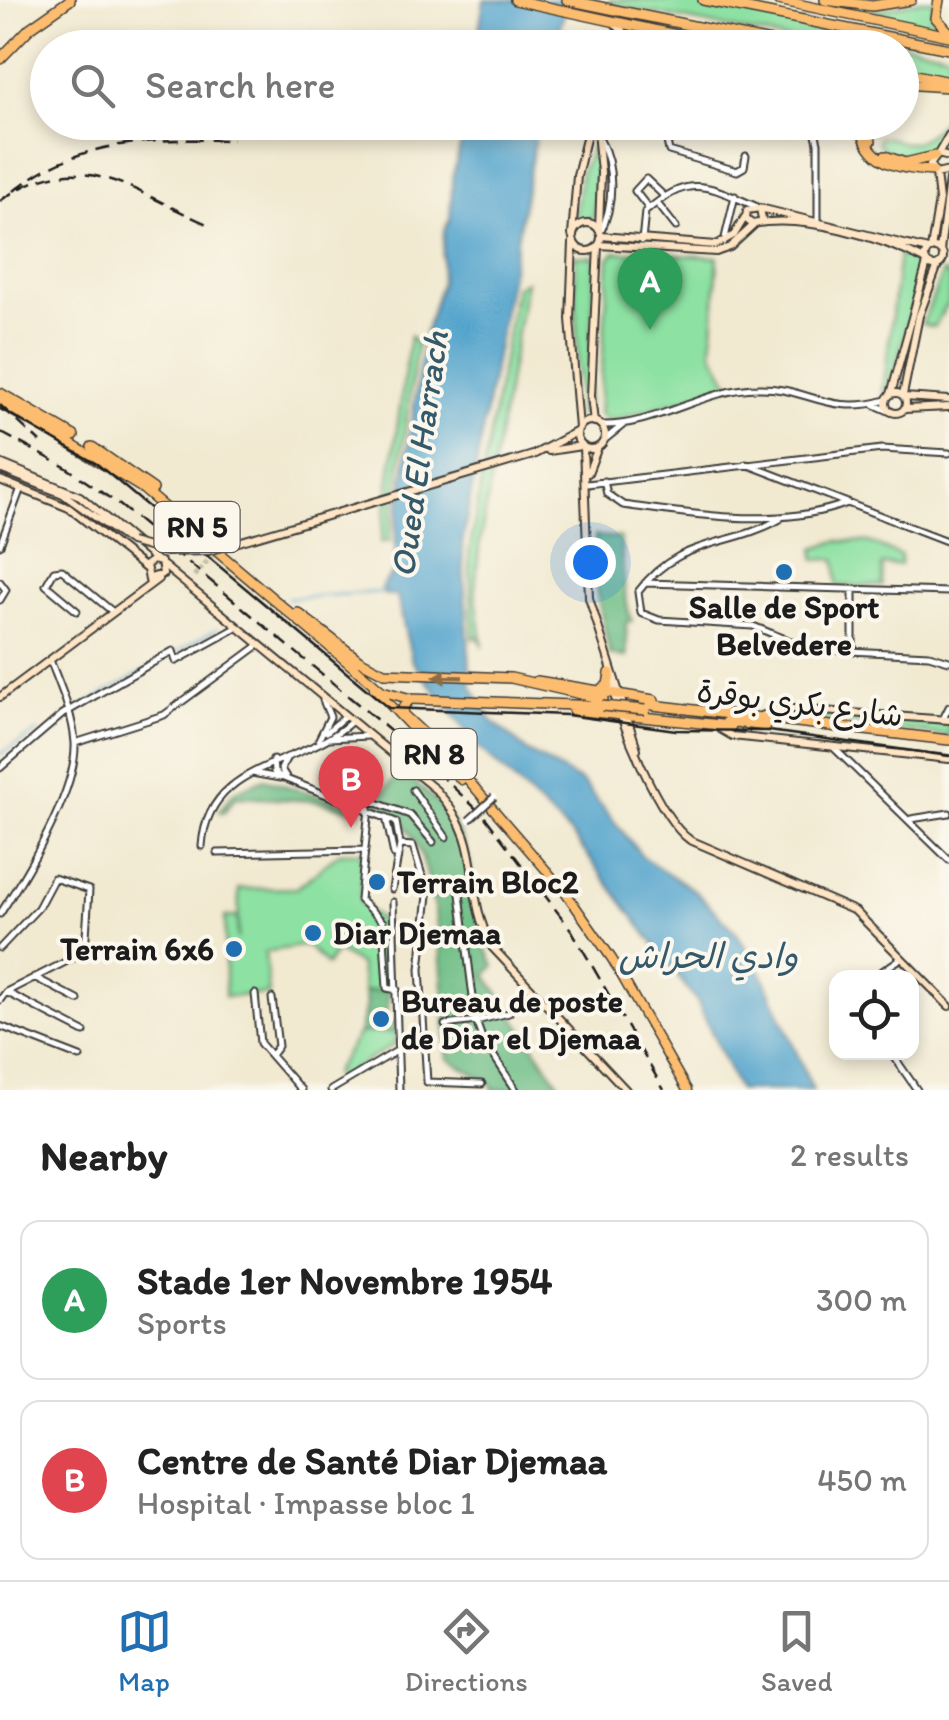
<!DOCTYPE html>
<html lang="en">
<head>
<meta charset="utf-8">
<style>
  body { margin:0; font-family:Itim,"Playpen Sans Arabic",sans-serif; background:#f2f2f2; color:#222 }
  .controls { position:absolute; right:30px; bottom:30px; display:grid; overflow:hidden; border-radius:20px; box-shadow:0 5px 15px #0003 }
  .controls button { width:90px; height:90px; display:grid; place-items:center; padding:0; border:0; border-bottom:2px solid #e0e0e0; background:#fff; color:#222; font:50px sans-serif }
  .you { position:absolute; left:590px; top:562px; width:35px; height:35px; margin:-25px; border:8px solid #fff; border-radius:50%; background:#1a73e8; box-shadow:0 0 0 15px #1a73e833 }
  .badge { display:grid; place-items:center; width:65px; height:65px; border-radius:50%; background:#1f6fb2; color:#fff; font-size:32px; font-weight:700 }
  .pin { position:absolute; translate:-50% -82px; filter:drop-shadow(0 2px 5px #0008) }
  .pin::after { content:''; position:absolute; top:52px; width:35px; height:30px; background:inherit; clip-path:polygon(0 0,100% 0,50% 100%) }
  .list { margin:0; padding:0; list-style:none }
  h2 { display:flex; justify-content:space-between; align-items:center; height:130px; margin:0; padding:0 40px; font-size:42px }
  h2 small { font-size:32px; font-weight:400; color:#767676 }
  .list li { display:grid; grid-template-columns:65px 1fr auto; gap:30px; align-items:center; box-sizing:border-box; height:160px; margin:0 20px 20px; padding:0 20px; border:2px solid #e0e0e0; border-radius:20px }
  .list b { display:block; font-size:38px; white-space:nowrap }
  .list p { margin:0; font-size:32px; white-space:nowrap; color:#767676 }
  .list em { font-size:32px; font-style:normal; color:#767676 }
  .icon { flex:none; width:55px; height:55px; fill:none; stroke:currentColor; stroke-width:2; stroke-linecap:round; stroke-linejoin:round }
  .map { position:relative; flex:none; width:949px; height:1090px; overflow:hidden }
  .search { position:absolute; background:#fff; box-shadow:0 5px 15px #0003; left:30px; right:30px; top:30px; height:110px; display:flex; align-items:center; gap:25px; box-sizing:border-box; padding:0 35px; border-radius:55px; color:#767676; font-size:38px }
  .sheet { height:490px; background:#fff }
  nav { display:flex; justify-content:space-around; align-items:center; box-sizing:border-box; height:140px; border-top:2px solid #e0e0e0; background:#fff; font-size:28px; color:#767676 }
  nav a { display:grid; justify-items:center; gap:5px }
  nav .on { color:#1f6fb2 }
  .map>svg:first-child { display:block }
</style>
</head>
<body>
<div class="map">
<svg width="949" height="1090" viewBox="0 0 949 1090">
  <rect width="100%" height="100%" fill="#fbf7ec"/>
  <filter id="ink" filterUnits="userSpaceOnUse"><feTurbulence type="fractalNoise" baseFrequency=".01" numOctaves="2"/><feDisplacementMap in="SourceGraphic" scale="20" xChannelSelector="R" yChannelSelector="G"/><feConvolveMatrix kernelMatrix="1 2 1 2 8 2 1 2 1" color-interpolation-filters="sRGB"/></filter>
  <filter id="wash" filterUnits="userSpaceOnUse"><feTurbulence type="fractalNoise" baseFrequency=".0048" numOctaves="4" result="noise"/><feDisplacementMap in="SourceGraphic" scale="40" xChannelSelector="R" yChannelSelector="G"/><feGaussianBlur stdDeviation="2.25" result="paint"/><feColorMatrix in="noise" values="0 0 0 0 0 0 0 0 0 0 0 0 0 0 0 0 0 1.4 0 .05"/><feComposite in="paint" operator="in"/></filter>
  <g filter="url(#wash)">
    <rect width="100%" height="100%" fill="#f1e9d0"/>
    <!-- green -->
    <path fill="#8de1a3" stroke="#547e60" stroke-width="2.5" d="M610,0H687L949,53V73L902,63V48L823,47L609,4Z
      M921,0H934L931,14L937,29L837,8L880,10Z
      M949,115C949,154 906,173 878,144V138C889,136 891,139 901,142C922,147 936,126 949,115Z
      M592,147L597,169L594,218L575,220L581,172Z
      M615,252L718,257L712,351L730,384L726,387L615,420H605L599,413L609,258Z
      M899,254L916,261L922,273L891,383L883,393Z
      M575,256L595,257L587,414L579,416Z
      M943,272L949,276V301L934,327L922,324Z
      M526,281L479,547L475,591L483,647L478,636L473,639L469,553L516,286Z
      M410,336L417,344L389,541L381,542Z
      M837,541L869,542L901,556L900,565H882V586H837L836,559L815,560V548Z
      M780,710L949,724V736L772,714Z
      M362,852L360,903L382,921L386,990L364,992L359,964L336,951L327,965L306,945L265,952L269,994L225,997V917H237L238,939L239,889L297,888L339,853Z
      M395,1032V1044L342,1076L333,1074L359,1033Z"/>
    <!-- forest -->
    <path fill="#72bf89" stroke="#476e52" stroke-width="2.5" d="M595,536L620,538C624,565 622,596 632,621L626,622L627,657L610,655L593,575Z
      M401,770L442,807L458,831L469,858L481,936L494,966L486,975L558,1082L554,1090H493L491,1084L448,1059C442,1000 444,846 391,812C378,805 361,800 347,795L350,790L383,793Z
      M264,779L360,808L359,812L316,801L236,797L223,813L219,811L235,791Z
      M388,990V1011L371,1015V1026L395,1021V1032L359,1033L366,1005L364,992Z"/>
    <!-- water -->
    <path fill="#51a3cc" stroke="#366074" stroke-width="2.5" d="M484,0H569L553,47L476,48Z
      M466,123H538L462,545L471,685L491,720L527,751L583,783L644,858L694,890L736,932L762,973L813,1090H738L698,1003L572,835L479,748L412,661L397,596L383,594L382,586L395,570L396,527L425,333L441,283L444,231L450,219L453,175Z"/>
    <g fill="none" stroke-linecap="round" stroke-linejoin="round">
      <!-- stream -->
      <path stroke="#51a3cc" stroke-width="2.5" d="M288,598L382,592
        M62,718L217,629
        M0,754L38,732"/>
    </g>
  </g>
  <g filter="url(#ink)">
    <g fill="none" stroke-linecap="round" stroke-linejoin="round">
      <!-- street-tunnel -->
      <path stroke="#c6c0ac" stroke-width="5" stroke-dasharray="5 2.5" stroke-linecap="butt" d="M194,576L212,556"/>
      <!-- street casing -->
      <g stroke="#3c3b37" stroke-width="9">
        <path id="street" d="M663,122L669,151L737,171L744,167L746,156
          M813,122L818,143V220
          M600,140C615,166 614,207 600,233
          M657,203L676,227
          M649,209L635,191L646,179L664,196
          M642,241L645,212C690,173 706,185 755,206
          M724,242L735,196
          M875,405L891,412
          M600,425C655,427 703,389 757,388C806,386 828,417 886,400
          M603,441L623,425
          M746,464L949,542
          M604,481L607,494L623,505C696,515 778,529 848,503
          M587,484L882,449L949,453
          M780,519C728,549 679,536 638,592L641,613L659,620L753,626L810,649L929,655L949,661
          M0,545L21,488
          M0,582L6,590L0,600
          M645,583L949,592
          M853,590V651
          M77,611L46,585L54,571L62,570L113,612
          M943,719L949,707
          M327,732L345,716
          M330,738L368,736
          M319,739L330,717L323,700
          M75,743L164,715L259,645
          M833,747L949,860
          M273,760L274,772L281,777L396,822L400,845L392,889
          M0,768L63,714L173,651L176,661L238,627
          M252,773L280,778
          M286,777L281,769L287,757
          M413,790L446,837
          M349,793L410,815L433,842
          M369,808L360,900L383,922L387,988L397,990
          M386,817L394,855
          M911,819L949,813
          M400,845L413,846L428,895L420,969L427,1082L482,1084
          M202,846C208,759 303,768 352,721
          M217,853L363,850
          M393,902L399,1090
          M0,914C26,874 77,791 75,743C73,714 60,686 50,660
          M0,948L38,908L54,878L89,890L85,952L6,992L0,1000
          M34,977L78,1000
          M872,978L900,959
          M6,992L84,1032
          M255,994L260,1043L301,1090
          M509,1013L476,1021L482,1038L516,1090
          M445,1025L476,1021L460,894
          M0,1026L80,1057
          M891,1052L917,1090
          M272,1054L278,1046L272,998
          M331,1090L400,1049"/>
      </g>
      <!-- secondary casing -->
      <g stroke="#3c3b37" stroke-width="10">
        <path id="secondary" d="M616,25L624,32L627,48
          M645,48L677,38
          M596,122L601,172L599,230
          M938,154L949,135
          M949,157L938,154L930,165L936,174L949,171
          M760,208L928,250
          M762,220L760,208L747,210L746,219L752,224C804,214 879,236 926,261
          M573 237a14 14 0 1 1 28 0a14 14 0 1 1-28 0Z
          M572,235L577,176L590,122
          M601,236L716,245L734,235L745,217
          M573,242L570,319L579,428
          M599,245L716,252L730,247L755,224
          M925 257a9 9 0 1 1 18 0a9 9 0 1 1-18 0Z
          M931,249L939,200L936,174
          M940,251L949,180
          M886 403a10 10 0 1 1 20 0a10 10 0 1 1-20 0Z
          M891,394L927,263
          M903,395L919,316L938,265
          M904,397L949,400
          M905,409L949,407
          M577 435a14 14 0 1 1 28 0a14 14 0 1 1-28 0Z
          M594,422L591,396L598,246
          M583,447L589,598L637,749
          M549,451L581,446
          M533,455L576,432
          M0,463L80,496L156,560
          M0,469L63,494L130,542
          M588,473L598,447
          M0,480L69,508L145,568
          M164,566L436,790C489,848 460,886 492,947L626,1090
          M150,578L163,574L161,562L153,560L146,565L150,585
          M610,679C618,718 659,819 690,840L855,911L949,1006
          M0,697L158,579
          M757,718L780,708L949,720
          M715,726L732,736L949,759"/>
      </g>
      <!-- primary casing -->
      <g stroke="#3c3b37" stroke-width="11">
        <path id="primary" d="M374,688L461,780
          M411,699L403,707V714L443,751L566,893L612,959L687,1090"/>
      </g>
      <!-- highway casing -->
      <g stroke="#3c3b37" stroke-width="12">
        <path id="highway" d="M515,0L736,48
          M567,0L800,48
          M703,0L949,49
          M778,0L949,36
          M825,0L872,6L911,0
          M939,0L936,18L949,32
          M0,59L30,28L70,0
          M902,72L949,82
          M902,84L949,87
          M860,122C867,164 897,169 933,171
          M867,122L871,141
          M885,156L905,163L935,156
          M0,393L74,436
          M0,401L142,488L382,691L411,699L602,706
          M92,447L153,489
          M195,525L221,548
          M298,613L359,660L384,673L511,678L603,699
          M537,681L654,700
          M600,690L608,685L610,673
          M644,704L949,740
          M573,710L731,726
          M727,721L766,726"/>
      </g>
      <!-- street -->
      <use href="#street" stroke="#fff" stroke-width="5"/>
      <!-- secondary -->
      <use href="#secondary" stroke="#fee5c5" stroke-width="6"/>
      <!-- primary -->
      <use href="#primary" stroke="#fcbd6f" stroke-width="8"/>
      <!-- highway -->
      <use href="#highway" stroke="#fcbd6f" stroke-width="9"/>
      <!-- tram -->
      <path stroke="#1c1c1c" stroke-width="2.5" d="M0,409L97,464L389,708L567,715L676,730L769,731L949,756"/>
      <!-- rail -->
      <path stroke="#1c1c1c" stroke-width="2.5" stroke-dasharray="15 8" stroke-linecap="butt" d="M14,191C77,138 156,139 233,140
        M0,201C80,143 131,191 207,224
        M0,405L40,442
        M0,432L67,468L121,506L420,756L485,817L572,931L664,1090"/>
      <!-- street-bridge casing -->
      <g stroke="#3c3b37" stroke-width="9" stroke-linecap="butt">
        <path id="street-bridge" d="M469,820L494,797"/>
      </g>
      <!-- secondary-bridge casing -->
      <g stroke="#3c3b37" stroke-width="10" stroke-linecap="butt">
        <path id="secondary-bridge" d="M130,542L166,552L208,551L533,455"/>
      </g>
      <!-- highway-bridge casing -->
      <g stroke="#3c3b37" stroke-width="12" stroke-linecap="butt">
        <path id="highway-bridge" d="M602,706L645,710"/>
      </g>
      <!-- street-bridge -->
      <use href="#street-bridge" stroke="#fff" stroke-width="5"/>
      <!-- secondary-bridge -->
      <use href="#secondary-bridge" stroke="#fee5c5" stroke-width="6"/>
      <!-- highway-bridge -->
      <use href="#highway-bridge" stroke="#fcbd6f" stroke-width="9"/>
    </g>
    <!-- one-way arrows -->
    <defs><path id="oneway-solid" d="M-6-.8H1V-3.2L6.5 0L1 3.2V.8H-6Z" transform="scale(2.5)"/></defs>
    <use fill="#8c6c46" href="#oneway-solid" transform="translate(448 677) rotate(-179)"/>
  </g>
  <!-- markers -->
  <g fill="#1f6fb2" stroke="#fbf7ec" stroke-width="4">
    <circle cx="784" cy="572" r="10"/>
    <circle cx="377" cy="882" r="10"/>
    <circle cx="313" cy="933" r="10"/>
    <circle cx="234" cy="949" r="10"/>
    <circle cx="381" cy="1019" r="10"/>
  </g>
  <g text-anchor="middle" stroke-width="8" stroke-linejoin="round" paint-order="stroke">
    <!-- shield labels -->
    <g fill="#fbf7ec" stroke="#5f5e5a" stroke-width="2.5">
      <rect x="154.5" y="502" width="85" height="50" rx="8"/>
      <rect x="391.5" y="729" width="85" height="50" rx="8"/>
    </g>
    <g font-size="30" font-weight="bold" fill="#1c1c1c">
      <text x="197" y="537">RN 5</text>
      <text x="434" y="764">RN 8</text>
    </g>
    <!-- poi labels -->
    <g font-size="32" font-weight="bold" fill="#1c1c1c" stroke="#fbf7ec" text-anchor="start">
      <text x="784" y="618" text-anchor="middle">Salle de Sport<tspan x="784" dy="37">Belvedere</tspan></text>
      <text x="397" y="893">Terrain Bloc2</text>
      <text x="333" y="944">Diar Djemaa</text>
      <text x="214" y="960" text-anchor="end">Terrain 6x6</text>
      <text x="401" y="1012">Bureau de poste<tspan x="401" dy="37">de Diar el Djemaa</tspan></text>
    </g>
    <!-- street labels -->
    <g font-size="32" fill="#1c1c1c" stroke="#fbf7ec">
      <text transform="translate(800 703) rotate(7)" y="11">شارع بكري بوقرة</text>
    </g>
    <!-- water labels -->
    <g font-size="35" font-style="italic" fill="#34596b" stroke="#fbf7ec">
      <text transform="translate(419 454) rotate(-82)" y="12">Oued El Harrach</text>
      <text x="708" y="968">وادي الحراش</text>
    </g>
  </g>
</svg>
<div class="controls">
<button><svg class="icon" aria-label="locate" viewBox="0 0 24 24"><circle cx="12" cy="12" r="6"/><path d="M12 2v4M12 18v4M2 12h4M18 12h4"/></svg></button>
</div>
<div class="you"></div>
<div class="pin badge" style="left:650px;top:330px;background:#2e9e5b">A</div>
<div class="pin badge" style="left:351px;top:828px;background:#e0444e">B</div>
<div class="search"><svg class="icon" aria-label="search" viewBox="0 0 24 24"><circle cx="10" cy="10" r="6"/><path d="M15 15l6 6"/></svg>Search here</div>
</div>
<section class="sheet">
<h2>Nearby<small>2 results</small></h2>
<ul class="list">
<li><span class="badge" style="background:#2e9e5b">A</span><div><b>Stade 1er Novembre 1954</b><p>Sports</p></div><em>300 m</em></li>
<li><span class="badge" style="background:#e0444e">B</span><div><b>Centre de Santé Diar Djemaa</b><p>Hospital · Impasse bloc 1</p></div><em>450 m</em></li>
</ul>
</section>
<nav>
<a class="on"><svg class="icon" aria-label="map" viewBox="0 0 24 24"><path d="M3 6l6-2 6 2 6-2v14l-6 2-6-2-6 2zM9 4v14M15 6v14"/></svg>Map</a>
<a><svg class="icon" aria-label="directions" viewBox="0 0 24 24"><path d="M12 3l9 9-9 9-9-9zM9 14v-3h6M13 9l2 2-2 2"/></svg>Directions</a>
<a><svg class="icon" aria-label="saved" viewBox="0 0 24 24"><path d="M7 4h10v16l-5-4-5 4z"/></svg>Saved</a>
</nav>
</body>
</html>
